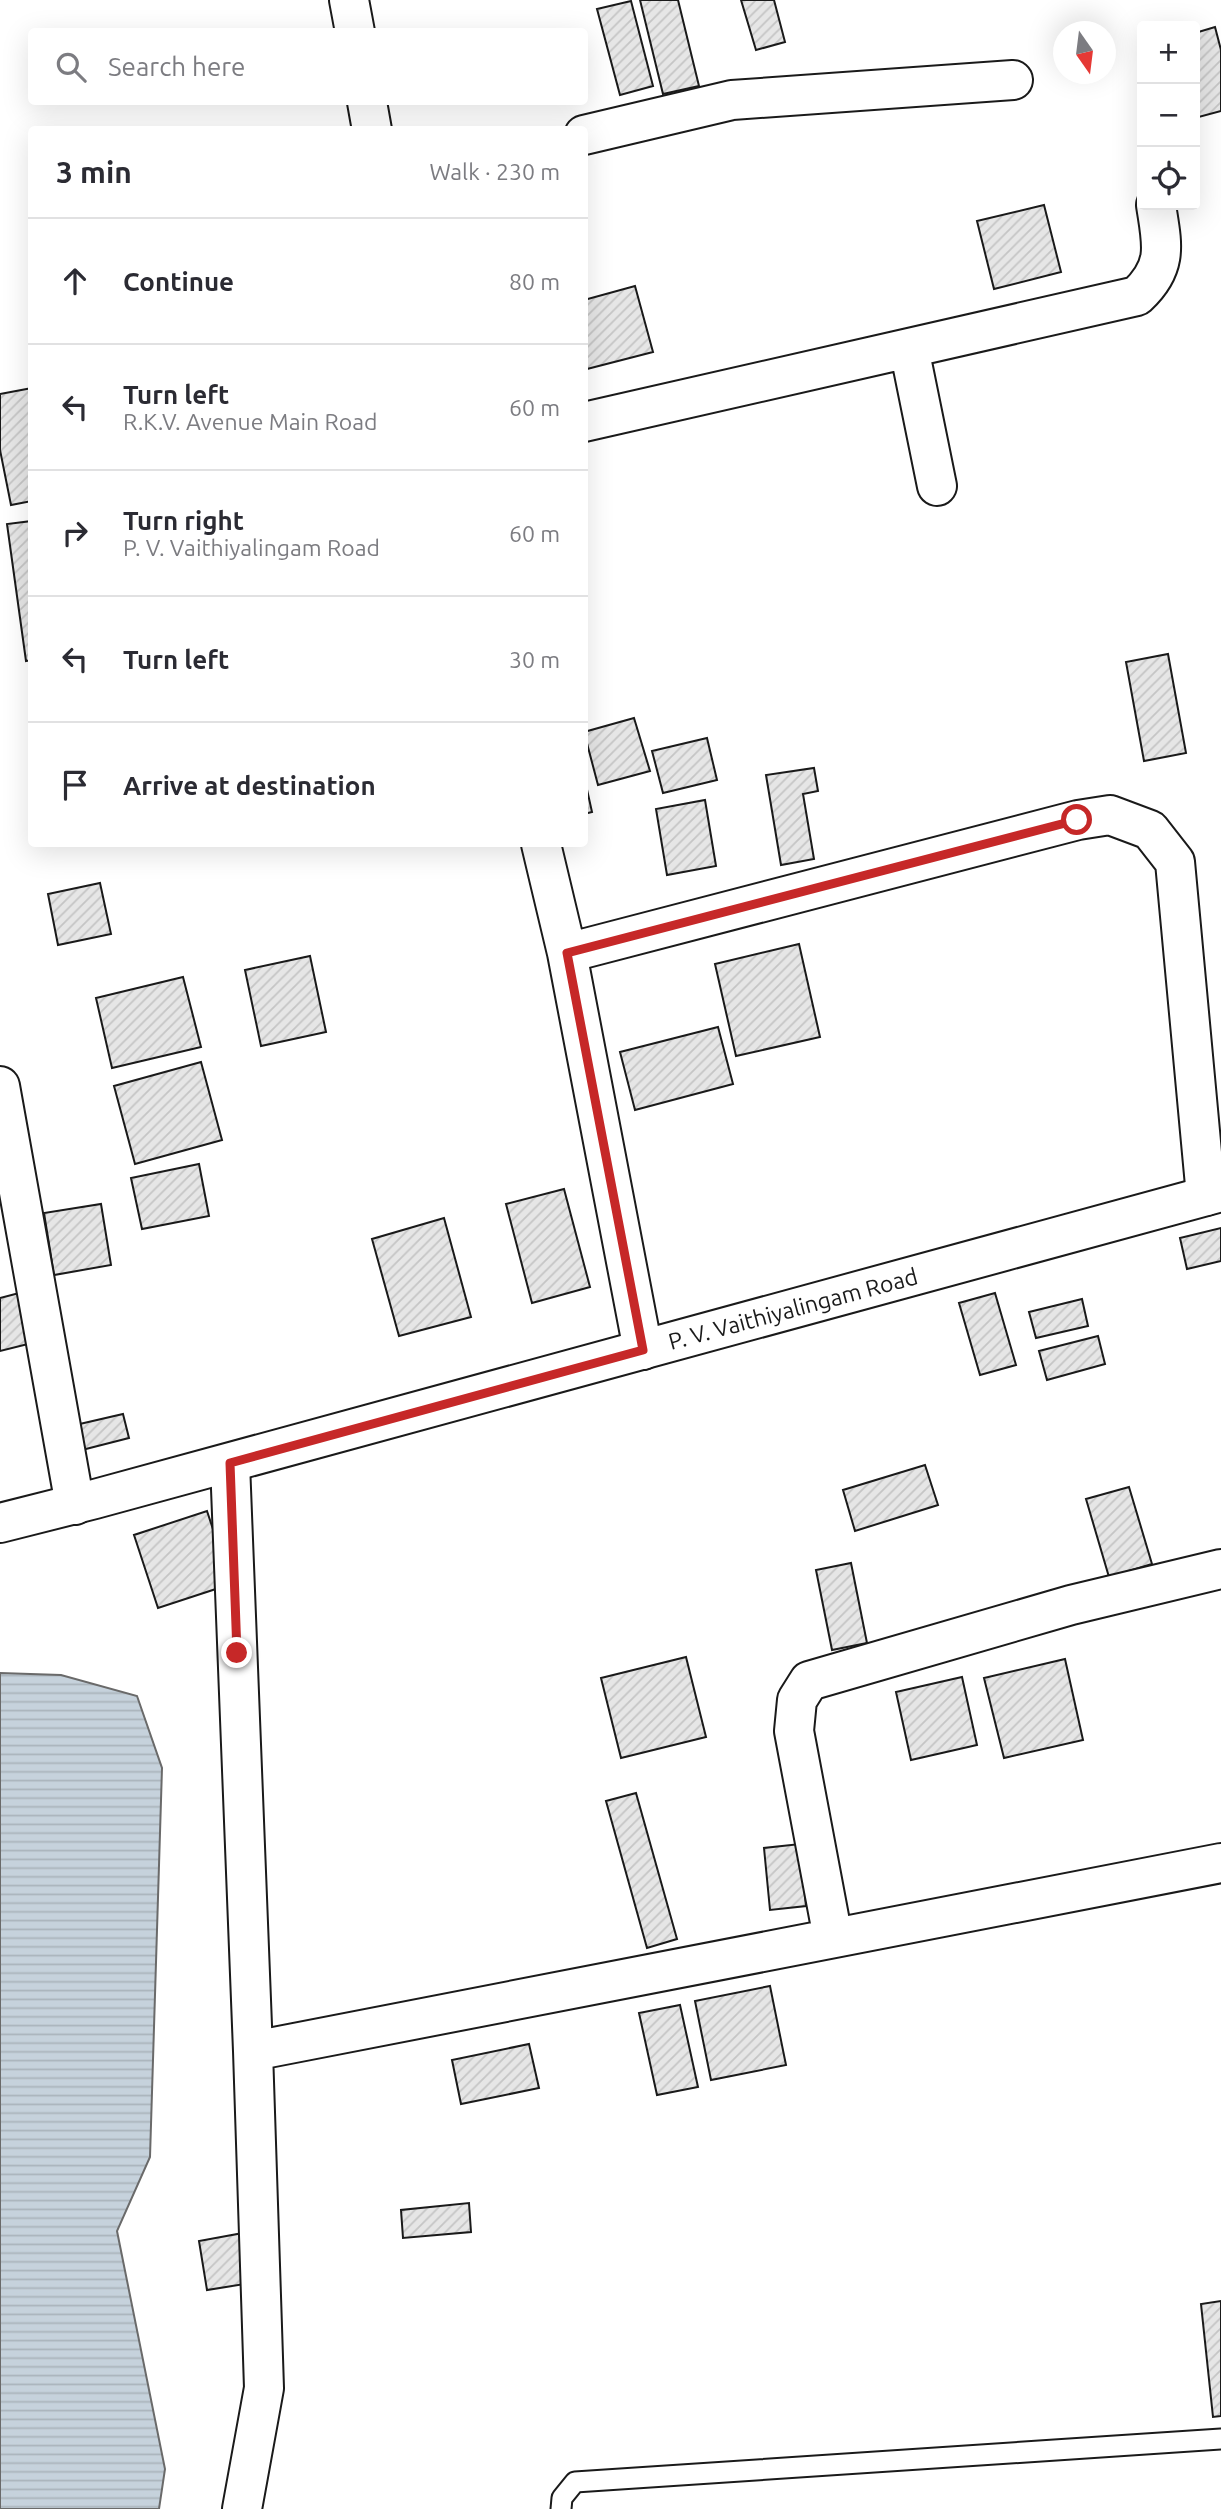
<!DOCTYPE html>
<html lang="en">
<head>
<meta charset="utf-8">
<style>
  body { margin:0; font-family:Ubuntu,sans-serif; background:#f7f7f7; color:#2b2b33 }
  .controls { position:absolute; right:21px; top:21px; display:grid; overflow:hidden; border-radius:7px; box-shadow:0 7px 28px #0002 }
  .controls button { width:63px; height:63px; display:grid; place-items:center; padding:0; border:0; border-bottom:2px solid #e1e1e2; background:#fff; color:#2b2b33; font:35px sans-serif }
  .compass { position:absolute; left:1053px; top:21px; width:63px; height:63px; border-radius:50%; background:#fff; box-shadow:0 7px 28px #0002; rotate:166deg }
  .stop { position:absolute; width:21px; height:21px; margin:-16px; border:5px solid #c62828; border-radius:50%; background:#fff }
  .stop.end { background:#c62828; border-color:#fff; box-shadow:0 2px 7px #0008 }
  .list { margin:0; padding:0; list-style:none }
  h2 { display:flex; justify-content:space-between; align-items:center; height:91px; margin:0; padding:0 28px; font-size:30px }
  h2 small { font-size:23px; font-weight:400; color:#7c7c81 }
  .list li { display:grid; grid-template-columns:46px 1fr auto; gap:21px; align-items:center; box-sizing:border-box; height:126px; padding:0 28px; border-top:2px solid #e1e1e2 }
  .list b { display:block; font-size:26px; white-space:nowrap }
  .list p { margin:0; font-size:23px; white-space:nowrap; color:#7c7c81 }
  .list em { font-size:23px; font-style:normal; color:#7c7c81 }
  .icon { flex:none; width:38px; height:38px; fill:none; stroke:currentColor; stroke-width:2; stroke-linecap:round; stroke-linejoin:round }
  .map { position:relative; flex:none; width:1221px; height:2509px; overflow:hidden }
  .search { position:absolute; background:#fff; box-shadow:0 7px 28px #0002; left:28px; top:28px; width:560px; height:77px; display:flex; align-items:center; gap:18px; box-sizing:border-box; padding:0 24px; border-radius:7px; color:#7c7c81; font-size:26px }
  .panel { position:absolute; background:#fff; box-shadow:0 7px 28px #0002; left:28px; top:126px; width:560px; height:721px; border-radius:7px }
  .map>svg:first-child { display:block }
</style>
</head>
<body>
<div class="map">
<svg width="1221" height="2509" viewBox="0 0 1221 2509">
  <defs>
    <pattern id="water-rules" width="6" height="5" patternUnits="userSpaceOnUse" patternTransform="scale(1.75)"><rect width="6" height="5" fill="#c6d2dc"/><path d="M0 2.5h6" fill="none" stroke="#aab4bc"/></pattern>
    <pattern id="building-hatch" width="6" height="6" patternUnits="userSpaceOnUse" patternTransform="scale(1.75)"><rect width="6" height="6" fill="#e6e6e6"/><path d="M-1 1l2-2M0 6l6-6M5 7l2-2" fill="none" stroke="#c5c5c5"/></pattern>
  </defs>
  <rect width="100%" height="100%" fill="#fff"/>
  <!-- water -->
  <path fill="url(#water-rules)" stroke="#6a6a6a" stroke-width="2" d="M0,1673L61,1675L137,1696L162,1768L150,2157L117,2231L165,2469L159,2509H0Z"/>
  <!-- building -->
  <path fill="url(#building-hatch)" stroke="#1a1a1a" stroke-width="2" d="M640,0H678L699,86L663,94Z
    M741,0H774L785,42L756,50Z
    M631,1L653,86L620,95L597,9Z
    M1215,27L1221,50V111L1195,118V33Z
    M1044,205L1061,272L994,289L977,221Z
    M635,286L653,352L587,369L584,358V300Z
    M32,388V501L11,505L0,450V394Z
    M32,521V660L26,661L7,524Z
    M1168,654L1186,753L1144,761L1126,662Z
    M634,718L650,771L598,785L584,732Z
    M707,738L717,780L663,793L652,751Z
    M814,768L818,791L803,794L814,859L781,865L766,775Z
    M584,776L592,812L584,814Z
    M705,800L716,866L667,875L656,809Z
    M100,883L111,934L58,945L48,894Z
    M799,944L820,1037L736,1056L715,964Z
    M310,956L326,1032L261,1046L245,970Z
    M183,977L201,1047L112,1068L96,998Z
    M718,1027L733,1084L635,1110L620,1052Z
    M201,1062L222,1140L135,1164L114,1086Z
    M199,1164L209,1216L142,1229L131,1178Z
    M564,1189L590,1287L532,1303L506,1204Z
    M101,1204L111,1265L54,1275L44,1213Z
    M444,1218L471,1317L399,1336L372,1239Z
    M1221,1228V1261L1187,1269L1180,1238Z
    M23,1292L36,1342L0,1351V1298Z
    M995,1293L1016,1365L980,1375L959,1303Z
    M1082,1299L1088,1326L1036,1338L1029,1312Z
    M1098,1336L1105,1364L1047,1380L1039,1351Z
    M123,1414L129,1438L78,1451L71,1426Z
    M925,1465L938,1505L855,1531L843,1490Z
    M1129,1487L1152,1564L1109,1577L1086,1499Z
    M207,1511L231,1584L158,1608L134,1535Z
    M851,1563L867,1643L832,1650L816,1570Z
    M686,1657L706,1737L621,1758L601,1678Z
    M1065,1659L1083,1740L1004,1758L984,1678Z
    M962,1677L977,1745L911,1760L896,1692Z
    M636,1793L677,1939L647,1948L606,1801Z
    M800,1844L806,1906L770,1910L764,1848Z
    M770,1986L786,2065L711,2080L695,2001Z
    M680,2005L698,2087L657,2095L639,2013Z
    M529,2044L539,2088L461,2104L452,2060Z
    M469,2203L471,2232L403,2238L401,2210Z
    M243,2233L251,2283L207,2290L199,2241Z
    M1221,2301V2416L1213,2417L1201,2304Z"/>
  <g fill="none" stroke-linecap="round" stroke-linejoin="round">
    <!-- service casing -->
    <g stroke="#1a1a1a" stroke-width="23">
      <path id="service" d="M561,2509L562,2498L575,2482L1221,2439"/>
    </g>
    <!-- minor casing -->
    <g stroke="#1a1a1a" stroke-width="42">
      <path id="minor" d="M349,0L355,32
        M367,102L372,130
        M584,135L732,100L1013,80
        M909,348L937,486
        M584,422L1137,296C1169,266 1162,244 1156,205
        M541,844L567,953L643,1350
        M567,953L1078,820L1110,815L1150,830L1175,862L1206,1196
        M0,1086L75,1505
        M230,1463L253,2051L264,2388L242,2509
        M833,1938L794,1731L797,1700L809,1681L1071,1605L1221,1569
        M253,2051L1221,1863"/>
    </g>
    <!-- tertiary casing -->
    <g stroke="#1a1a1a" stroke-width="42">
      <path id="tertiary" d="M0,1523L95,1499L1221,1192"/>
    </g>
    <!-- service -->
    <use href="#service" stroke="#fff" stroke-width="19"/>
    <!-- minor -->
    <use href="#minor" stroke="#fff" stroke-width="38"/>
    <!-- tertiary -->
    <use href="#tertiary" stroke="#fff" stroke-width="38"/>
  </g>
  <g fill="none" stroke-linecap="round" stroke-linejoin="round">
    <!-- route -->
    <path stroke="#c62828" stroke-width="9" d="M237,1653L230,1463L643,1350L567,953L1077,820"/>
  </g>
  <g text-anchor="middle" stroke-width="5" stroke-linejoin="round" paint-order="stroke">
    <!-- street labels -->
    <g font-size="23" fill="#1a1a1a" stroke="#fff">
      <text transform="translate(793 1309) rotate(-15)" y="8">P. V. Vaithiyalingam Road</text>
    </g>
  </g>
</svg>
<div class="controls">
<button>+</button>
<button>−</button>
<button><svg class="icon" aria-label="locate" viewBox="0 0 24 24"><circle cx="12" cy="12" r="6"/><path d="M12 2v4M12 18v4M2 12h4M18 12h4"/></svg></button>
</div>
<svg class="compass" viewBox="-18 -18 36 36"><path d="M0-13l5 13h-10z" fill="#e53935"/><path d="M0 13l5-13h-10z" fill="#7c7c81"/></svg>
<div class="stop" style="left:1077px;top:820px"></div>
<div class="stop end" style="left:237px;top:1653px"></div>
<div class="search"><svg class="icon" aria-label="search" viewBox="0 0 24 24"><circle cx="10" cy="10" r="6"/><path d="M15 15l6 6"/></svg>Search here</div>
<section class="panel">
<h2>3 min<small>Walk · 230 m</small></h2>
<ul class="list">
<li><svg class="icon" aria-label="ahead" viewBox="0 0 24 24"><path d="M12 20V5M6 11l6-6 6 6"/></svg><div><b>Continue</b></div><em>80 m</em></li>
<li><svg class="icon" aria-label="left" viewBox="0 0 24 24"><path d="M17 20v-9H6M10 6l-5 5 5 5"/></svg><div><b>Turn left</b><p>R.K.V. Avenue Main Road</p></div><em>60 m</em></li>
<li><svg class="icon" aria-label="right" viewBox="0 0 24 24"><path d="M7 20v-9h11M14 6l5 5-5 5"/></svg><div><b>Turn right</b><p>P. V. Vaithiyalingam Road</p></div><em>60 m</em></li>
<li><svg class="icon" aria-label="left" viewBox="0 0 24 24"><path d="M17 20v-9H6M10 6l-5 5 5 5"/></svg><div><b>Turn left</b></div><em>30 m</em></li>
<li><svg class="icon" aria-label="arrive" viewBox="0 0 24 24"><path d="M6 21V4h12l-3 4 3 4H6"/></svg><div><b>Arrive at destination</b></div></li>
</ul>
</section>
</div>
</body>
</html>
